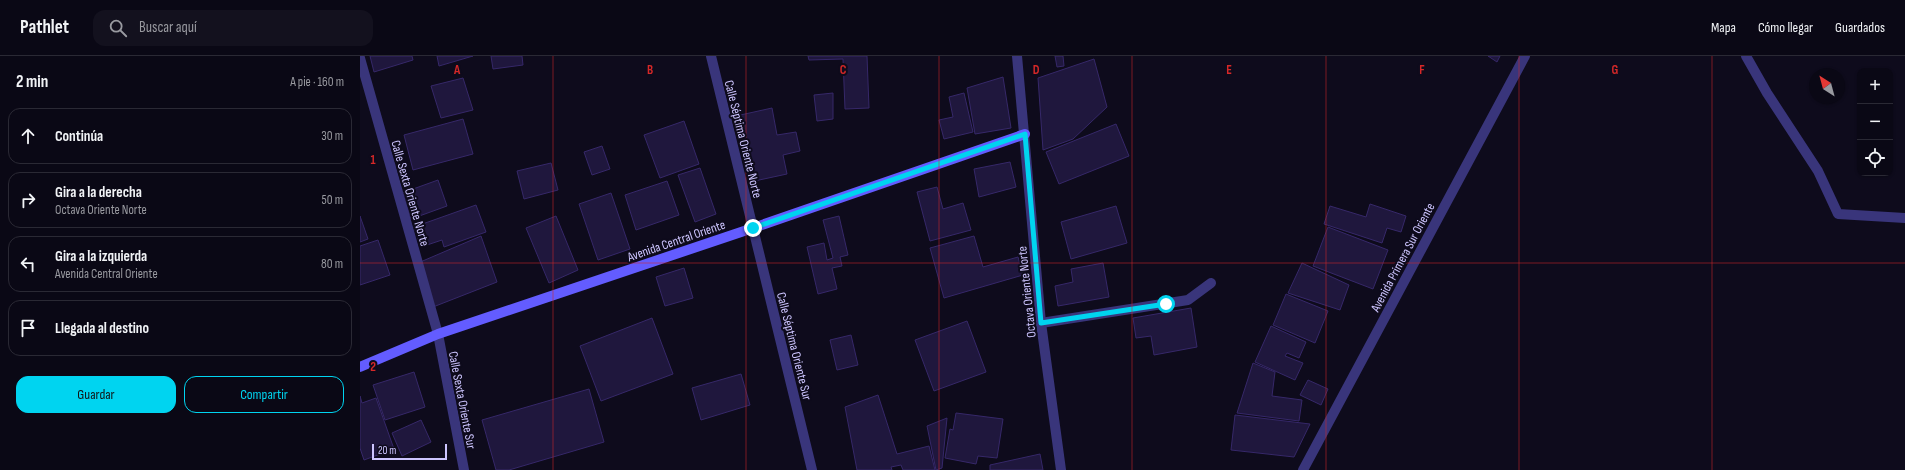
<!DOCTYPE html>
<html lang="es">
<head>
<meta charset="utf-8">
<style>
  body { margin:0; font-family:"Sofia Sans Condensed",sans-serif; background:#13111e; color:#f1f3f6 }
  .controls { position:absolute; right:12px; top:12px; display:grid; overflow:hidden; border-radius:8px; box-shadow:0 1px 3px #0004 }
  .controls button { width:36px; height:36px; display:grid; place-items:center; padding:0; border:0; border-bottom:1px solid #2a2934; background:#0a0815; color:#f1f3f6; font:20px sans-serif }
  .compass { position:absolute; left:1449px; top:12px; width:36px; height:36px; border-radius:50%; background:#0a0815; box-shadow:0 1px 3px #0004; rotate:324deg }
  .scale { position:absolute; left:12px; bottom:10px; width:75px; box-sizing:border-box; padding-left:4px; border:2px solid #cdc5ff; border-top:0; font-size:11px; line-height:14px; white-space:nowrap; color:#cdc5ff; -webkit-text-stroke:3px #0e0b1c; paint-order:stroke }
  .stop { position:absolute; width:12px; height:12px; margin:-9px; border:3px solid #00d4f0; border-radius:50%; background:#fff }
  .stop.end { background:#00d4f0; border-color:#fff; box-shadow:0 1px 4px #0008 }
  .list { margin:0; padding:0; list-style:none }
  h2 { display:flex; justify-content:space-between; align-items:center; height:52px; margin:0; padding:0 16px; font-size:17px }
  h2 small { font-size:13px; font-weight:400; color:#999aa0 }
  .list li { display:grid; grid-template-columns:26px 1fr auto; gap:12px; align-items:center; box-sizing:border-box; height:56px; margin:0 8px 8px; padding:0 8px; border:1px solid #2a2934; border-radius:12px }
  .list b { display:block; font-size:15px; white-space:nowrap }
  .list p { margin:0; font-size:13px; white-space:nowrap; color:#999aa0 }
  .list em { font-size:13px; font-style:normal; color:#999aa0 }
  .actions { display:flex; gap:8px; padding:12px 16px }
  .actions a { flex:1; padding:9px 0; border:1px solid #00d4f0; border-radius:12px; text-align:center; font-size:14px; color:#00d4f0 }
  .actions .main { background:#00d4f0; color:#111 }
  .icon { flex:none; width:22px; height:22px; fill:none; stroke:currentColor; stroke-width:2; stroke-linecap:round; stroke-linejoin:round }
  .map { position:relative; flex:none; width:1545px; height:414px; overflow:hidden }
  header { display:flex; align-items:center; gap:24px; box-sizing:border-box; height:56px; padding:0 20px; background:#0a0815; border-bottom:1px solid #2a2934 }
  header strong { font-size:19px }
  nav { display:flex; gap:22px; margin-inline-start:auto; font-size:14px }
  .search { width:280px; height:36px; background:#13111e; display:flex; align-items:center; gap:10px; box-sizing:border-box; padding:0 14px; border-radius:12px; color:#999aa0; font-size:15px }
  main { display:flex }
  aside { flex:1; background:#0a0815 }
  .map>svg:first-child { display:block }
</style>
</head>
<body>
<header>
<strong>Pathlet</strong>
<div class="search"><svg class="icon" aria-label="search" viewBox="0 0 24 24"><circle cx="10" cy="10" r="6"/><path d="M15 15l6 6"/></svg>Buscar aquí</div>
<nav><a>Mapa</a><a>Cómo llegar</a><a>Guardados</a></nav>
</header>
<main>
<aside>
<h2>2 min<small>A pie · 160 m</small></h2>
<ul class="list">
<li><svg class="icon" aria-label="ahead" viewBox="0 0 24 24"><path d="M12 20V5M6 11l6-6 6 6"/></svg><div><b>Continúa</b></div><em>30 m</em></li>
<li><svg class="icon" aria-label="right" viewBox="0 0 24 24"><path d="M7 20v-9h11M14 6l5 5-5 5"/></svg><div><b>Gira a la derecha</b><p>Octava Oriente Norte</p></div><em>50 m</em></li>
<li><svg class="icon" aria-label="left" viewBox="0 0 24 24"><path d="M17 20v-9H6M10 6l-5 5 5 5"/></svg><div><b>Gira a la izquierda</b><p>Avenida Central Oriente</p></div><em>80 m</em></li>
<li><svg class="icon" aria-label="arrive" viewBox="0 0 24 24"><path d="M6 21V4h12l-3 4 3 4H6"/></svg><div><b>Llegada al destino</b></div></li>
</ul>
<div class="actions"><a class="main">Guardar</a><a>Compartir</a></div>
</aside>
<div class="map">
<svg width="1545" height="414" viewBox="0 0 1545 414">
  <rect width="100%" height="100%" fill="#0e0b1c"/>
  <!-- building -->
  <path fill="#1f173d" stroke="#362869" d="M10,0H52L53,4L14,16Z
    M77,0H113L79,10Z
    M131,0H162L163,9L133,13Z
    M448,0H507L509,52L485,53L483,3L449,4Z
    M695,0H703L704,10L697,11Z
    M1128,0H1140L1137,6Z
    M734,3L747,51L713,83L683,94L678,22Z
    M643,21L651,72L615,78L607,32Z
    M103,22L113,54L81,62L71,30Z
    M473,37V63L457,65L454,39Z
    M604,37L613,76L584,83L579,64L593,61L589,41Z
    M412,52L417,79L436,76L440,95L423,99L427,118L390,126L376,60Z
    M103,63L113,98L53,114L44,79Z
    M324,65L339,108L300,122L284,79Z
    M756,68L769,100L699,128L686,96Z
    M242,90L250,113L232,119L224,96Z
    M650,106L656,131L619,141L614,113Z
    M191,107L198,134L164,143L157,115Z
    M340,112L356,158L335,166L318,119Z
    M78,124L87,150L51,163L42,137Z
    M307,125L319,159L276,174L265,139Z
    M577,131L583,153L603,147L611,174L570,185L557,136Z
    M251,137L270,193L238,204L219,148Z
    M1010,148L1046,160L1041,176L1027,172L1022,187L964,168L970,150L1006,161Z
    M116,149L126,176L84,191L82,184L61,191L54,171Z
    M756,150L767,187L711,203L701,166Z
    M0,160L8,183L0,186Z
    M196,160L218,214L189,227L166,172Z
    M479,160L488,199L480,201L482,210L472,212L477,233L458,238L447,191L464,187L467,204L473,202L463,164Z
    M968,171L1028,194L1013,233L953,210Z
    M121,180L137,226L73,251L58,207Z
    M614,180L623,211L658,201L663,219L584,242L570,192Z
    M18,184L30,219L0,229V190Z
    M743,207L749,241L698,250L695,230L713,226L711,213Z
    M942,207L989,229L980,254L928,237Z
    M324,212L333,242L305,250L296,221Z
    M926,238L968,255L955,287L913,269Z
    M831,252L837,291L794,299L791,280L776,282L773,262Z
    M292,262L313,318L241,345L220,290Z
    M607,265L626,316L574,335L555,284Z
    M911,270L946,286L939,302L927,297L925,300L943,307L935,324L895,306Z
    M491,279L498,309L477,314L470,284Z
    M893,307L915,316L912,340L942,344L939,365L877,357Z
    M54,316L65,351L25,364L13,329Z
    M381,318L390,349L341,364L332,332Z
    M948,324L968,333L961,349L940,339Z
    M229,333L244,386L149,414H136L122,364Z
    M518,339L537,398L569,390L575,414H543L541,409L531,411L532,414H497L485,351Z
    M0,340L2,347L16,342L34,393L4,404L0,392Z
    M596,357L643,363L637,402L618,400L616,408L585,402L590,373L593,374Z
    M875,359L950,368L934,401L871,394Z
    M587,362L582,412L576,414L567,370Z
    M61,364L71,386L42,400L32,377Z
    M680,398L683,414H630V409Z"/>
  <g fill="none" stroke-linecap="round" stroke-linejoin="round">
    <!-- lane -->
    <path stroke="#39357b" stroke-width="10" d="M1386,0L1407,37L1458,115L1478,158L1545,162
      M681,267L828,244L851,227"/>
    <!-- street -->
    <path stroke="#39357b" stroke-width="10" d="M351,0L452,414
      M657,0L681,267L701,414
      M0,2L78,278L104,414
      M943,414L1165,0"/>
    <!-- secondary -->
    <path stroke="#635cff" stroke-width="10" d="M0,311L78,278L393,172L665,78"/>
  </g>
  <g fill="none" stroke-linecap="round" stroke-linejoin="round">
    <!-- route -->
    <path stroke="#00d4f0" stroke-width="5" d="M393,172L665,78L681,267L806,248"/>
  </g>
  <!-- grid -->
  <path fill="none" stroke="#d62828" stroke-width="1" stroke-opacity="0.55" d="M193,0V414M386,0V414M579,0V414M772,0V414M966,0V414M1159,0V414M1352,0V414M0,207H1545"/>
  <g text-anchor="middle" stroke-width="4" stroke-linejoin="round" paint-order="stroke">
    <!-- street labels -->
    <g font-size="13" fill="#cdc5ff" stroke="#0e0b1c">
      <text transform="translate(384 83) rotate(76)" y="5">Calle Séptima Oriente Norte</text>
      <text transform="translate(51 137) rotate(74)" y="5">Calle Sexta Oriente Norte</text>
      <text transform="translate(316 184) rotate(-19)" y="5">Avenida Central Oriente</text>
      <text transform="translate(1042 201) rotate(-62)" y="5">Avenida Primera Sur Oriente</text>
      <text transform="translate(666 236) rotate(-96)" y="5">Octava Oriente Norte</text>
      <text transform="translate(435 290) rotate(76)" y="5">Calle Séptima Oriente Sur</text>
      <text transform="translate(103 344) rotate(79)" y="5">Calle Sexta Oriente Sur</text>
    </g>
  </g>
  <g font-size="13" text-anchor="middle" font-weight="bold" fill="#d62828" stroke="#0e0b1c" stroke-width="4" stroke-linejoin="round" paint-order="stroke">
    <text x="97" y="18">A</text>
    <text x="290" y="18">B</text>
    <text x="483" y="18">C</text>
    <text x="676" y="18">D</text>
    <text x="869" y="18">E</text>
    <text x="1062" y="18">F</text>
    <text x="1255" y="18">G</text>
    <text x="13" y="108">1</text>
    <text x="13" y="315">2</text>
  </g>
</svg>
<div class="controls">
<button>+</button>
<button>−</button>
<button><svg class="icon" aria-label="locate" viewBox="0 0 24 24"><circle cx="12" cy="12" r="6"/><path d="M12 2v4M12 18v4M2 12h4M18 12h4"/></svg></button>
</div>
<svg class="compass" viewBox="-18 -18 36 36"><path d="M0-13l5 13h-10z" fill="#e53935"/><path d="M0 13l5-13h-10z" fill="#999aa0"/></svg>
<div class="scale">20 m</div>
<div class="stop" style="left:806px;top:248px"></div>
<div class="stop end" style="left:393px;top:172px"></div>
</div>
</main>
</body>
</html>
